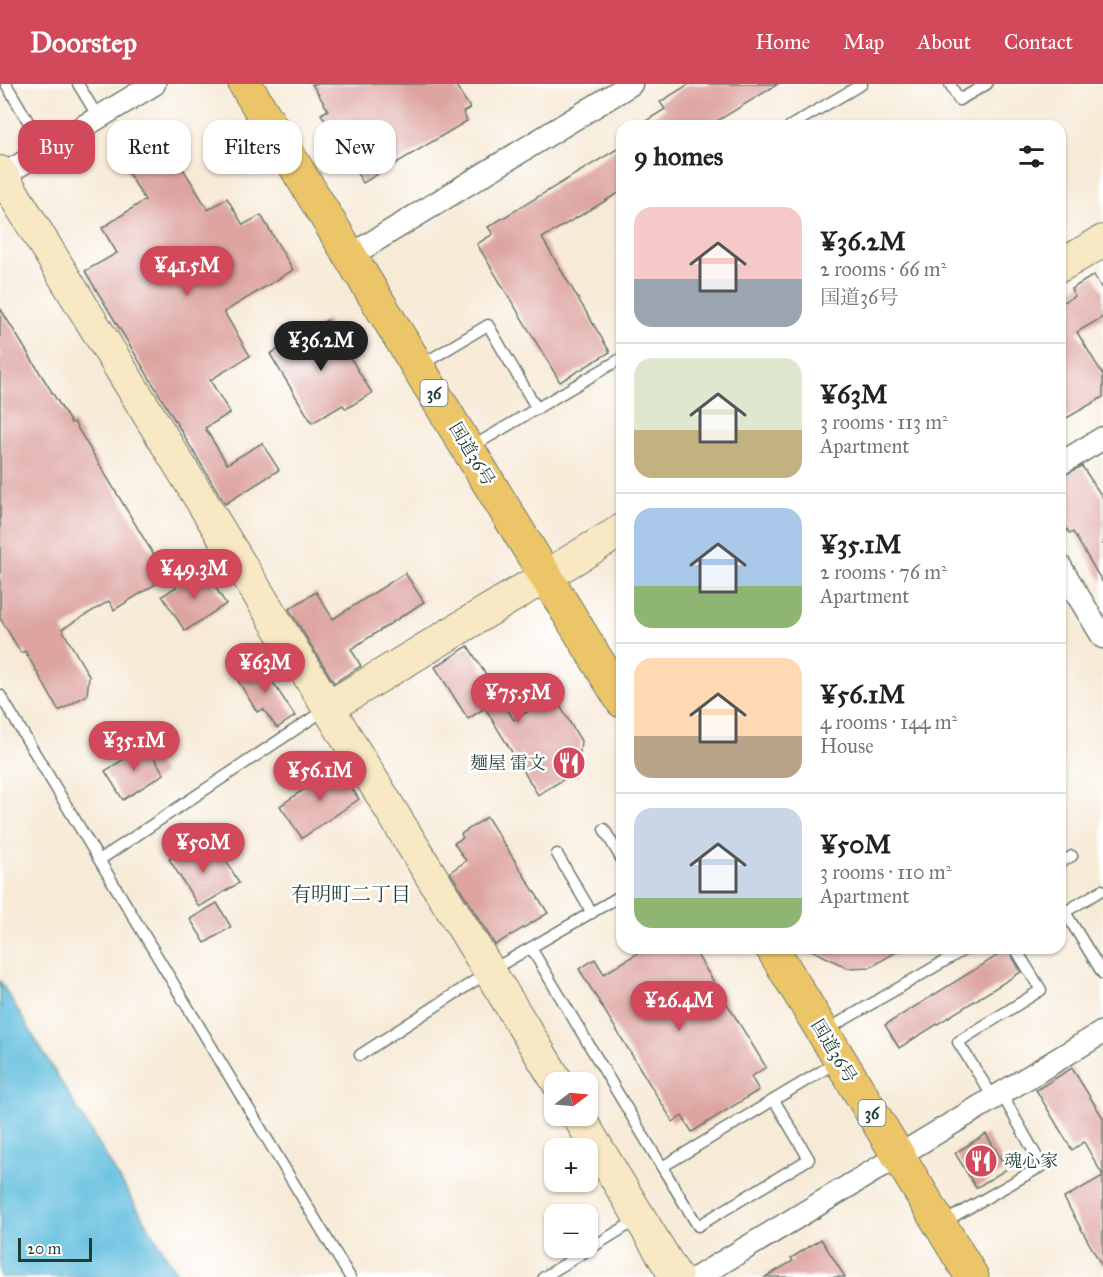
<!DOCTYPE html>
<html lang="en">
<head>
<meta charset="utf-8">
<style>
  :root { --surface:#fff; --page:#f2f2f2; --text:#222; --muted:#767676; --line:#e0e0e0; --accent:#d1495b }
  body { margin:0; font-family:"IM FELL Great Primer","Noto Serif JP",serif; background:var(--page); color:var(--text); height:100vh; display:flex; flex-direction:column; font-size:22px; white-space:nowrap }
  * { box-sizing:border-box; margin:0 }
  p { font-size:20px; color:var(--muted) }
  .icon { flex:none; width:33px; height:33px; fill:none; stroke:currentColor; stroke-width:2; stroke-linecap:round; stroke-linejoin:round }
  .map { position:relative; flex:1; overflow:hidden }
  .side { position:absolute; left:616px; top:36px; width:450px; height:834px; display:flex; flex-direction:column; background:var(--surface); border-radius:18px; box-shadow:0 2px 4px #0004 }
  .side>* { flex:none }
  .banner { position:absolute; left:18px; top:36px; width:508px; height:54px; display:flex; gap:12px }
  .needle { width:39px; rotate:74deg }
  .fabs { position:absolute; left:544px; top:988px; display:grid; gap:12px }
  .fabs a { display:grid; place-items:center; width:54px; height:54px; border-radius:12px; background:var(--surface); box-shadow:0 2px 4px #0004; font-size:30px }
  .scale { position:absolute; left:18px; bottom:15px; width:74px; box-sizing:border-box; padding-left:6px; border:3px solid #1f3d34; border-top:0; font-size:16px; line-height:21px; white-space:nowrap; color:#1f3d34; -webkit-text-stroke:4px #fff; paint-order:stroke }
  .price { position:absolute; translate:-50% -51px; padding:0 14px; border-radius:21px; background:var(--accent); color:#fff; font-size:20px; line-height:39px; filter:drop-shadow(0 2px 3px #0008) }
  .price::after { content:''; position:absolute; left:50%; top:36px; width:18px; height:14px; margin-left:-9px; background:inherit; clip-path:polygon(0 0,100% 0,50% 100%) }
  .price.on { background:#222; color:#fff }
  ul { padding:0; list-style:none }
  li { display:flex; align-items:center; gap:18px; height:150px; padding:0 18px }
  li+li { border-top:2px solid var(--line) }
  li span { display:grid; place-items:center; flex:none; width:168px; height:120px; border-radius:18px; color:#555 }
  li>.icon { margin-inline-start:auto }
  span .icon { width:72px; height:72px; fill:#fffc; stroke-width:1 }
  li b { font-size:26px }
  h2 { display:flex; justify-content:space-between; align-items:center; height:72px; padding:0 18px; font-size:26px }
  .chip { padding:0 21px; border-radius:18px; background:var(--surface); box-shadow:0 2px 4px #0004; font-size:21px; line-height:54px }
  .chip.on { background:var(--accent); color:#fff }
  header { display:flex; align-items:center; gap:36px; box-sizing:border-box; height:84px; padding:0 30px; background:var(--accent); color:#fff }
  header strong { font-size:28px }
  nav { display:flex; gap:33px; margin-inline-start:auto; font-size:21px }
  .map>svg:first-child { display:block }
  .water { fill:#60bdde; stroke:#407d89; stroke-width:1.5 }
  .building { fill:#dda4a0 }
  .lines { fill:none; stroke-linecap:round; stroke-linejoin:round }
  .lane-casing { stroke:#6b7a6d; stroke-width:13 }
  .street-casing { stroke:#6b7a6d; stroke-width:25 }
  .secondary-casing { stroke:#6b7a6d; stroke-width:34 }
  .highway-casing { stroke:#6b7a6d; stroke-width:35 }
  .lane { stroke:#fff; stroke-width:10 }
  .street { stroke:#fff; stroke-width:22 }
  .secondary { stroke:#f8e8c3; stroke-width:32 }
  .highway { stroke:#edc569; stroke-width:33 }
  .labels { text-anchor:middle; stroke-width:5; stroke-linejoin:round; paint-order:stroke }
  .shield { fill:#fff; stroke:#627771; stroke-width:1.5 }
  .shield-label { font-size:16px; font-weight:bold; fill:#1f3d34 }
  .street-label { font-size:18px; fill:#1f3d34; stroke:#fff }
  .poi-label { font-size:18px; fill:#1f3d34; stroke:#fff; text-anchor:end }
  .neighbourhood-label { font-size:20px; fill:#1f3d34; stroke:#fff }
</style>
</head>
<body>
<header>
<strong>Doorstep</strong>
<nav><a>Home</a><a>Map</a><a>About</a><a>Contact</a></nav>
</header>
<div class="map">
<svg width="1103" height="1193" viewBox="0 0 1103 1193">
  <rect width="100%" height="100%" fill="#fff"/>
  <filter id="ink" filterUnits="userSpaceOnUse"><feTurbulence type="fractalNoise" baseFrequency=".0167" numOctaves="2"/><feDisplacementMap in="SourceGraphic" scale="12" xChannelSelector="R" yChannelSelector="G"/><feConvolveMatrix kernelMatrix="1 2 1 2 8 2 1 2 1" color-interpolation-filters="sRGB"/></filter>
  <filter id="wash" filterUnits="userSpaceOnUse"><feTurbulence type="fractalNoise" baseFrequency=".008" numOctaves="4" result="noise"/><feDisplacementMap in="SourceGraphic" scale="24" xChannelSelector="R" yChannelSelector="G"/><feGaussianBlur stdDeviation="1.35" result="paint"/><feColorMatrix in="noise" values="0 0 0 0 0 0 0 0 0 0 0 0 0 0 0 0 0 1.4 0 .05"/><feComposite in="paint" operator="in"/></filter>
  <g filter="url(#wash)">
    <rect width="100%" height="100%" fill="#f7ead7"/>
    <path class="water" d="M0,897L179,1193H0Z"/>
    <g id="blocks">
      <g class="building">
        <path d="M312,0H455L470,24L463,28L467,37L363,99L321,30L328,26Z"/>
        <path d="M689,0H778L709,42H638L665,25L660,18Z"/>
        <path d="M163,41L181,70L176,73L208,126L227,114L243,141L261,131L293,186L224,228L250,272L210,296L230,329L205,344L227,380L262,359L279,386L225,420L85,187L117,169L102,144L145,116L116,69Z"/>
        <path d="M622,62V107L542,154L610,268L560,298L477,160L493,150L488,143Z"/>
        <path d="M1094,191L1103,207V233L1077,248L1103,291V313L1060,338V220L1075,212L1071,205Z"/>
        <path d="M0,224L71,339L74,338L167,493L114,526L109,517L62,545L89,592L87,611L59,627L25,567L21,569L0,534Z"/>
        <path d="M327,236L372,309L346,325L343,321L312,339L270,270Z"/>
        <path d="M1082,382L1103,414V499L1073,448L1070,450L1060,435V393Z"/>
        <path d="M204,485L226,520L185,547L162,512Z"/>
        <path d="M405,489L424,518L351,565L361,582L334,599L289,525L316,508L333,535Z"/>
        <path d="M468,562L514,636L554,612L581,657L577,693L569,692L538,711L485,624L468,635L435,583Z"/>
        <path d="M259,577L295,632L277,644L263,625L257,628L235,592Z"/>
        <path d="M146,661L164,690L123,716L105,687Z"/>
        <path d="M337,682L359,715L302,754L280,722Z"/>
        <path d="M487,733L548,829L495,861L450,788L466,777L454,759L463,754L461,750Z"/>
        <path d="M199,757L212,778L223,771L239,799L199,823L169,775Z"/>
        <path d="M217,819L231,843L205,859L190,835Z"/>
        <path d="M646,864H693L766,983L751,993L759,1006L692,1048L682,1032L673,1038L579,885L595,875L604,890Z"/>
        <path d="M807,864H903L871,883L848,884Z"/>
        <path d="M1008,865L1021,888L899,964L885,941Z"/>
        <path d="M1072,984L1103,1034V1184L1064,1114L1103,1092L1084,1058L1072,1066L1036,1006Z"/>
        <path d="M986,1050L1007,1085L976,1104L955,1069Z"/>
        <path d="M821,1155L845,1193H765L793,1177L791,1174Z"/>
      </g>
    </g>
  </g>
  <g filter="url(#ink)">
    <use href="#blocks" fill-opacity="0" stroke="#6b7a6d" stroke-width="1.5"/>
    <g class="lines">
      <g class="lane-casing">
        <g id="lane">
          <path d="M6,0L45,66"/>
          <path d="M78,0L98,33"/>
          <path d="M950,0L959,16L987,0"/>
          <path d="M790,42L862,0"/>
          <path d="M421,281L488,241L537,325"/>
          <path d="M470,364L622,274"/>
          <path d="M0,611L350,1193"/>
          <path d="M604,745L622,776"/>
          <path d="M557,770L592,829"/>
          <path d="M101,775L326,625"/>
          <path d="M1060,779L1072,772"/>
          <path d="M1102,806L1065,828L1103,890"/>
          <path d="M531,864L662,1083L837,978"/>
          <path d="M825,947L967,864"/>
          <path d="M360,971L490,887L622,811"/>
          <path d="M993,1013L958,958L1041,906L1015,864"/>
          <path d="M662,1083L698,1142L809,1075L774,1016"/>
          <path d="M944,1138L1042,1082L1001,1009"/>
          <path d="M544,1193L638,1135"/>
        </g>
      </g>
      <g class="street-casing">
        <g id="street">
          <path d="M0,93L154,0"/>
          <path d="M350,172L631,0"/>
          <path d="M1060,380L1103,354"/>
          <path d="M1060,482L1103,553"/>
          <path d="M698,1193L1103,948"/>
        </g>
      </g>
      <g class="secondary-casing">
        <g id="secondary">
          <path d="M0,88L558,999"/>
          <path d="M1060,182L1103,157"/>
          <path d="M329,623L622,446"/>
          <path d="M578,1032L676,1193"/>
        </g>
      </g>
      <g class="highway-casing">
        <g id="highway">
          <path d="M245,0L622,617"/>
          <path d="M772,864L972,1193"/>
        </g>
      </g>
      <use href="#lane" class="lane"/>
      <use href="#street" class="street"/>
      <use href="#secondary" class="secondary"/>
      <use href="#highway" class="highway"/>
    </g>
  </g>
  <defs>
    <g id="restaurant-disc" transform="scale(1.725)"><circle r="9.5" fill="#d1495b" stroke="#fff"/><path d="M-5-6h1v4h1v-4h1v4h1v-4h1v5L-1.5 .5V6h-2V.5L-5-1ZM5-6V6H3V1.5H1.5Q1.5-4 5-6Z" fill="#fff"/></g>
  </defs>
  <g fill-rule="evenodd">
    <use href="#restaurant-disc" x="569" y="679"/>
    <use href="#restaurant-disc" x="981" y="1077"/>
  </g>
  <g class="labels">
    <g class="shield">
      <rect x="420.5" y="296" width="27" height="26" rx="4.5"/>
      <rect x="858.5" y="1016" width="27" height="26" rx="4.5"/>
    </g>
    <g class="shield-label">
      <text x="434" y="315">36</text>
      <text x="872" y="1035">36</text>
    </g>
    <g class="street-label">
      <text transform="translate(472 370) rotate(59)" y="6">国道36号</text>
      <text transform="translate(834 967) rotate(59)" y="6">国道36号</text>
    </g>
    <g class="poi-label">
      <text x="546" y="685">麺屋 雷文</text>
      <text x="1004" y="1083" text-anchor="start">魂心家</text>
    </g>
    <g class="neighbourhood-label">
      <text x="351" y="817">有明町二丁目</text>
    </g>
  </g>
</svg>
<div class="fabs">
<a><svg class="needle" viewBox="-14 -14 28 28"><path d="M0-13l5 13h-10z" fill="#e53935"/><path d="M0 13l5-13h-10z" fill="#767676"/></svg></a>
<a>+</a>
<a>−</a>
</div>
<div class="scale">20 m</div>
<b class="price" style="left:187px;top:213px">¥41.5M</b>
<b class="price on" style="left:321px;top:288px">¥36.2M</b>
<b class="price" style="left:194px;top:516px">¥49.3M</b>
<b class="price" style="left:265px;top:610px">¥63M</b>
<b class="price" style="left:518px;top:640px">¥75.5M</b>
<b class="price" style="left:134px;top:688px">¥35.1M</b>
<b class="price" style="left:320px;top:718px">¥56.1M</b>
<b class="price" style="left:203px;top:790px">¥50M</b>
<b class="price" style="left:679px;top:948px">¥26.4M</b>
<div class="banner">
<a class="chip on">Buy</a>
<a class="chip">Rent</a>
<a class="chip">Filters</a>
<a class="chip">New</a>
</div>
<section class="side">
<h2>9 homes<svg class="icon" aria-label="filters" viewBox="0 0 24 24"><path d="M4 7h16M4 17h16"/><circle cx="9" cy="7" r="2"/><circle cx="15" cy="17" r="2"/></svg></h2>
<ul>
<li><span style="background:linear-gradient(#f6c9c9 60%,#9aa5b1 0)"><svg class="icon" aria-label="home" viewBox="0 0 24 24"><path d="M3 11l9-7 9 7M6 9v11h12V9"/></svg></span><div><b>¥36.2M</b><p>2 rooms · 66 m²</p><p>国道36号</p></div></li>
<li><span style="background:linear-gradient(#dfe7d0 60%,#c2b280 0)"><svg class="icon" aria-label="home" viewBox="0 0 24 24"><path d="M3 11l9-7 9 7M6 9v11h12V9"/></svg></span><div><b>¥63M</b><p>3 rooms · 113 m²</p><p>Apartment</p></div></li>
<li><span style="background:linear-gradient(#a9c7e8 65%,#8fb573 0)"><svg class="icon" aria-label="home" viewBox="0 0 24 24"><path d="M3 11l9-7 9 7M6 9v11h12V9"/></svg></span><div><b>¥35.1M</b><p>2 rooms · 76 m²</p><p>Apartment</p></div></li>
<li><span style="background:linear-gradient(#ffd9b3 65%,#b9a48a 0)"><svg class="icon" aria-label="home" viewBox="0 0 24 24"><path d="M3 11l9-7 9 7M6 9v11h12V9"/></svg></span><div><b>¥56.1M</b><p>4 rooms · 144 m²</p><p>House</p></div></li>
<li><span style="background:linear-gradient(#c9d6e8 75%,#8fb573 0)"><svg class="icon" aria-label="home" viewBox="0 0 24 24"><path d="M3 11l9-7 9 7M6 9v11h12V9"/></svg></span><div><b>¥50M</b><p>3 rooms · 110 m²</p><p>Apartment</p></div></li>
</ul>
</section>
</div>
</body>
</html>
